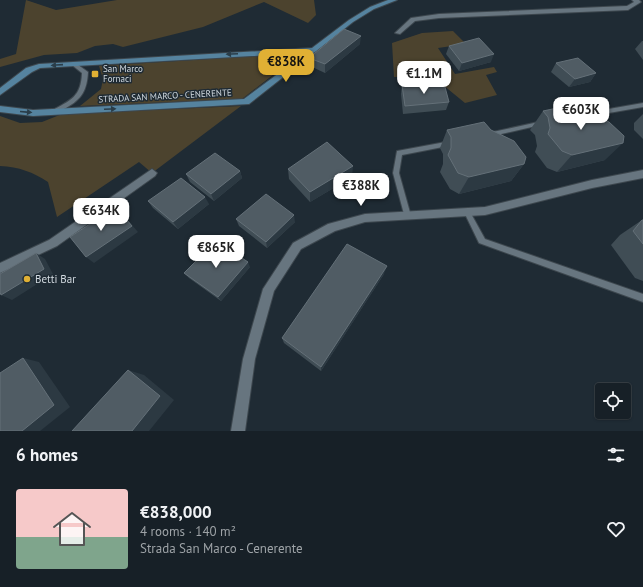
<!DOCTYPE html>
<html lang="en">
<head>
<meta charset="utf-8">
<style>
  :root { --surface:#172027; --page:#20282f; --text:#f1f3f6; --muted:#9ea3a7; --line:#363e44; --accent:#e0b034 }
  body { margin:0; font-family:"PT Sans",sans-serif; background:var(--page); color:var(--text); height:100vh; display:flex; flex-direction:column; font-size:15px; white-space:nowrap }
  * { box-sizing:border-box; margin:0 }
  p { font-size:13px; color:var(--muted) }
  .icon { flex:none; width:22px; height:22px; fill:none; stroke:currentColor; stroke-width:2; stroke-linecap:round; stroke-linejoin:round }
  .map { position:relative; height:431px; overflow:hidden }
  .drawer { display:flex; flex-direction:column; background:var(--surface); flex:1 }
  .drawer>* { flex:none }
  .tools { position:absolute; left:595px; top:383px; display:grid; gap:8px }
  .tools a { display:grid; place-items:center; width:36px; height:36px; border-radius:4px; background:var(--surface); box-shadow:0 1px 3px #0004,0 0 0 1px var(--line); font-size:20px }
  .price { position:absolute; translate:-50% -34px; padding:0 9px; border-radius:8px; background:#fff; color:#222; font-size:13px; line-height:26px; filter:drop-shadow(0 1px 2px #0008) }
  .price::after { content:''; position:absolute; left:50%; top:24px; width:12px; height:9px; margin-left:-6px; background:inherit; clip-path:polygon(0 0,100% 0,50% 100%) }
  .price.selected { background:var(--accent); color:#111 }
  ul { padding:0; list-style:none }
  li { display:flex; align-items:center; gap:12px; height:100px; padding:0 16px }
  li+li { border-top:1px solid var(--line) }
  li span { display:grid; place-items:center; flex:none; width:112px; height:80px; border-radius:4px; color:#555 }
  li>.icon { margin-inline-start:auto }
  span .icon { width:48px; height:48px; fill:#fffc; stroke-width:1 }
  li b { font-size:17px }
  h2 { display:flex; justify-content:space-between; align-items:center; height:48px; padding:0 16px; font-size:17px }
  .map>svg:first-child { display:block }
  .green { fill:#4c432e }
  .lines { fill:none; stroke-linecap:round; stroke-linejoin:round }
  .service-casing { stroke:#3d474e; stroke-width:2 }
  .minor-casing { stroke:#3d474e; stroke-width:2 }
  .secondary-casing { stroke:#3d474e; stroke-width:2 }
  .service { fill:#67757f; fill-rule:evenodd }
  .minor { fill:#67757f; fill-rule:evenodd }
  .secondary { fill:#55839f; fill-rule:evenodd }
  .wall { fill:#404d55 }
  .shaded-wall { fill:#2c3942 }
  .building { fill:#505c64; stroke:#647078 }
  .oneway { fill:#2a3d49 }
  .poi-dot { fill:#e0b034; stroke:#1f2b34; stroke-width:1.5 }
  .labels { text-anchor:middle; stroke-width:3; stroke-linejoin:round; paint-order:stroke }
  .far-poi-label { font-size:9px; fill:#d2dae0; stroke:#1f2b34; text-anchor:start }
  .far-street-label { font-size:9px; fill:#d2dae0; stroke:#1f2b34 }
  .poi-label { font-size:11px; fill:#d2dae0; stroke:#1f2b34; text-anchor:start }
</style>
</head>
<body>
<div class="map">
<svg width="643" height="431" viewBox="0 0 643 431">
  <rect width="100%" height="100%" fill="#1f2b34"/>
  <g class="green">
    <path d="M26,0L56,10L117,0H314L316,15L308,23L264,2L203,27L123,47L113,44L95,46L77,53L44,55L0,67V59L16,54Z"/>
    <path d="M453,31L466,44L438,48L455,74L494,67L497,72L486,75L497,95L465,103L432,76L394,77L392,43L422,33Z"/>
    <path d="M301,53L242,99L80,106L101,89L103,79L99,66Z"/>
    <path d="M241,106L152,173L139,162L57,217L48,182C33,172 19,167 0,166V116L20,123L42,122L62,114Z"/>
  </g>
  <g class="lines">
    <g class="service-casing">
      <g id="service">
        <path d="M74,62L88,72C87,90 82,99 66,108C61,110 56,114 51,113V111C71,100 81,97 82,73L72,65V63Z"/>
        <path d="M643,103V107L580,118L577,116L580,114Z"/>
        <path d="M543,121L546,123L545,124L488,137L485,135L488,133Z"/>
        <path d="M451,141H453L454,143L453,145L402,155L399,173L411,216L409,218H405L393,173L397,151Z"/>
        <path d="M467,209L469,210L485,239L643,294V302L479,243L464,212L465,210Z"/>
      </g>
    </g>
    <g class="minor-casing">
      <g id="minor">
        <path d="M632,0H639L641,2L628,10L439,18L415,21L400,34L395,33L411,18L439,14L627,6L634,2Z"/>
        <path d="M152,169L157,173L155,176L57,246L0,273V263L49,240Z"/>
        <path d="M643,170V178L592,188L485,215L365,222L335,231L301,249L274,291L255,359L245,431H231L243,359L263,289L293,243L328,224L365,214L485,207L592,180Z"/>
      </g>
    </g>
    <g class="secondary-casing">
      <path id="secondary" d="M388,0H397L374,9L353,22L249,104L33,116L0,112V106L33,110L244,99L306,53L40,68L32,72L0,95V88L26,68L39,64L312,48L349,20L370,7Z"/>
    </g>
    <use href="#service" class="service"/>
    <use href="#minor" class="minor"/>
    <use href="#secondary" class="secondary"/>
  </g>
  <g class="wall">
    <path d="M642,41H643V60L635,49Z"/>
    <path d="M360,44L325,73L310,66L309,58Z"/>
    <path d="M449,46L491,62L459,71L446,54Z"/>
    <path d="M556,63L596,73L590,82L569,87L551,72Z"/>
    <path d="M402,85L449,102L446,110L403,114L401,94Z"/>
    <path d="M543,111L605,160L557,172L547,168L535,152L537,146L535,135L530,130Z"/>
    <path d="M643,114V139L634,130V123Z"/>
    <path d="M447,130H491L524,164L511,181L459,194L450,189L440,172L443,164V154L440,148Z"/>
    <path d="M288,169L352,177L310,202L289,179Z"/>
    <path d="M240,171L242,178L214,201L190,182L186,174Z"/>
    <path d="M148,201L209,204L178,229L153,208Z"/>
    <path d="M236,219L295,222L267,248L239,226Z"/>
    <path d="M642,220H643V281L635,278L611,245L620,235Z"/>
    <path d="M250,267L221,301L189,278L184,273Z"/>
    <path d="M384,274L321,371L284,343L282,338Z"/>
  </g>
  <g class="shaded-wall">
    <path d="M361,36L360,44L325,73V64Z"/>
    <path d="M494,54L491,62L459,71L462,63Z"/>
    <path d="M596,73L590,82L569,87L575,79Z"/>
    <path d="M623,143L605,160L557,172L572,155Z"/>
    <path d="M524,164L511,181L459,194L469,177Z"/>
    <path d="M353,166L352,177L310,202V192Z"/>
    <path d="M240,171L242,178L214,201L211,194Z"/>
    <path d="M205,197L209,204L178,229L173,222Z"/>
    <path d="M116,207L138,232L94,263L86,257Z"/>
    <path d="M294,215L295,222L267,248L266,242Z"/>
    <path d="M36,253L45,259L53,274L12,300L1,295Z"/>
    <path d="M248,262L250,267L221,301L218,297Z"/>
    <path d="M387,266L384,274L321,371V367Z"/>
    <path d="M23,358L39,362L70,407L40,431H22Z"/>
    <path d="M128,370L144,375L174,400L149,431H132Z"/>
  </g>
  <g class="building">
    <path d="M344,29L361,36L325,64L309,58Z"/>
    <path d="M479,38L494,54L462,63L449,46Z"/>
    <path d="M578,58L596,73L575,79L556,63Z"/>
    <path d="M402,85L445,87L449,102L405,106Z"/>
    <path d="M576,104L585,112L609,122L624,136L623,143L572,155L562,151L548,134L550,128L548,117L543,111Z"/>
    <path d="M484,122L491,130L514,141L526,157L524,164L469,177L458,173L448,155L451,148V137L447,130Z"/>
    <path d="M327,142L353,166L310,192L288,169Z"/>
    <path d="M215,153L240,171L211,194L186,174Z"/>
    <path d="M181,178L205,197L173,222L148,201Z"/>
    <path d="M266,194L294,215L266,242L236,219Z"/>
    <path d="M116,207L132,226L86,257L70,237Z"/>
    <path d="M642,220H643V244L633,231Z"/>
    <path d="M216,241L248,262L218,297L184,273Z"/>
    <path d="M347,244L387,266L321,367L282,338Z"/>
    <path d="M36,253L44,269L1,295L0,292V274Z"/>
    <path d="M23,358L54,405L22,431H0V373Z"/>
    <path d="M128,370L160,396L132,431H72Z"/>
  </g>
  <defs><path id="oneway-solid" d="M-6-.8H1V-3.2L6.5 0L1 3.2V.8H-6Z"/></defs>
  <g class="oneway">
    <use href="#oneway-solid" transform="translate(232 54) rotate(177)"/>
    <use href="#oneway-solid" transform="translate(57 65) rotate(176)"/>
    <use href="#oneway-solid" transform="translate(110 109) rotate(-3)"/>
    <use href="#oneway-solid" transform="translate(26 112) rotate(5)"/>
  </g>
  <g class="poi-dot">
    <rect x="91" y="70" width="8" height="8" rx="2"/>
    <circle cx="27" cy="279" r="4"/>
  </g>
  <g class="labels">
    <g class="far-poi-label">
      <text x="103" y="72">San Marco<tspan x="103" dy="10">Fornaci</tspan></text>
    </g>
    <g class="far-street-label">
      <text transform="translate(165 96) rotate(-3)" y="3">STRADA SAN MARCO - CENERENTE</text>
    </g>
    <g class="poi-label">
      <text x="35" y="283">Betti Bar</text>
    </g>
  </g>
</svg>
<div class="tools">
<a><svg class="icon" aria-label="locate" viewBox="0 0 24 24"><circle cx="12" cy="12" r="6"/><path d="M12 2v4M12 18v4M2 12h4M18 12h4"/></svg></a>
</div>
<b class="price selected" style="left:286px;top:83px">€838K</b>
<b class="price" style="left:424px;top:95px">€1.1M</b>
<b class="price" style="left:581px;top:131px">€603K</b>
<b class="price" style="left:361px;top:207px">€388K</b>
<b class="price" style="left:101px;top:232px">€634K</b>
<b class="price" style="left:216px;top:269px">€865K</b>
</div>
<section class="drawer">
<h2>6 homes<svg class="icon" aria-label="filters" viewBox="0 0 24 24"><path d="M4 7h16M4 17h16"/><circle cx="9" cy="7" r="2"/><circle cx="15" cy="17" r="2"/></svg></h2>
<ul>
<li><span style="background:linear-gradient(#f6c9c9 60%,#7fa58c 0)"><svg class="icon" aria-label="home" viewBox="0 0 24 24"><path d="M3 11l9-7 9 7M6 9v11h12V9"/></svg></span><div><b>€838,000</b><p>4 rooms · 140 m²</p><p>Strada San Marco - Cenerente</p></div><svg class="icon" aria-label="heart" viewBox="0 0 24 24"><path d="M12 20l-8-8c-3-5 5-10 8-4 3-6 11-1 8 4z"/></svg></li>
</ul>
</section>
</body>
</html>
